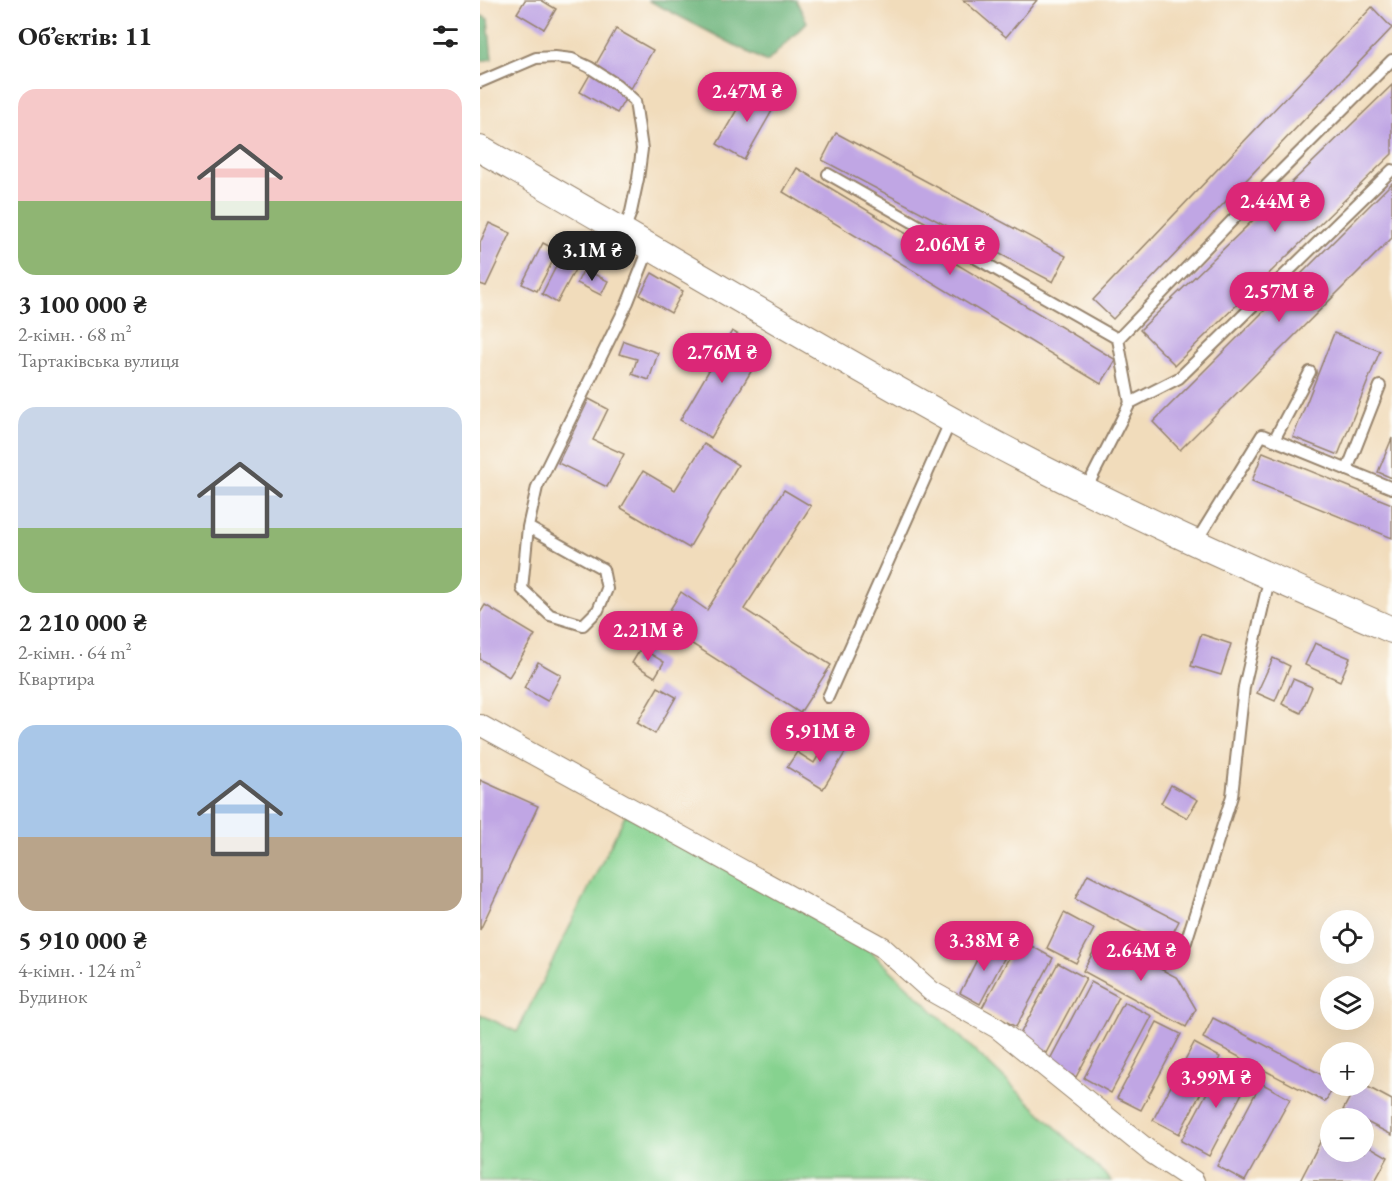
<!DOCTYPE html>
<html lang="uk">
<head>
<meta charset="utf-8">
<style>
  :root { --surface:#fff; --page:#f2f2f2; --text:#222; --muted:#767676; --accent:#db2777 }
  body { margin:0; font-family:"EB Garamond",serif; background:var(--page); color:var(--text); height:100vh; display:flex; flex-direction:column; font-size:22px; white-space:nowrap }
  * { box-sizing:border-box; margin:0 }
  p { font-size:20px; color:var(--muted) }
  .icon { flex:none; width:33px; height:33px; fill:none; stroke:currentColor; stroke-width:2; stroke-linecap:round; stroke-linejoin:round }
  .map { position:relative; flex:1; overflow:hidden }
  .side { display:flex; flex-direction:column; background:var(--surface); width:480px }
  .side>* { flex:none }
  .tools { position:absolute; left:840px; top:910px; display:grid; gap:12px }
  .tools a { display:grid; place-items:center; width:54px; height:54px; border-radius:50%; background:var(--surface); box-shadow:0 6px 24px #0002; font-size:30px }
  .price { position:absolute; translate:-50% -51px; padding:0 14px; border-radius:21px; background:var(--accent); color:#fff; font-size:20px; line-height:39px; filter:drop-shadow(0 2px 3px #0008) }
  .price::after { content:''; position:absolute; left:50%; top:36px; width:18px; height:14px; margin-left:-9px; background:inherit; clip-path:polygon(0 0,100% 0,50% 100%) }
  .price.on { background:#222; color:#fff }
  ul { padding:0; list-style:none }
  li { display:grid; align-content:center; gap:12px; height:318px; padding:0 18px }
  li span { display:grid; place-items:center; height:186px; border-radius:18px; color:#555 }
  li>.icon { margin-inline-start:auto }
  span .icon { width:108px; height:108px; fill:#fffc; stroke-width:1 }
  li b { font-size:26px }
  h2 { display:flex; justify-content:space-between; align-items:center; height:72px; padding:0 18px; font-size:26px }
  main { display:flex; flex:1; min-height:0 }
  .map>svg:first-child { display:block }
  .green { fill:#86d28f; stroke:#607e56; stroke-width:1.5 }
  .forest { fill:#6cb47a; stroke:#546f4c; stroke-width:1.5 }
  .building { fill:#c0a6e4 }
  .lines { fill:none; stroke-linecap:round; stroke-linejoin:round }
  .service-casing { stroke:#96836c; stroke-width:14 }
  .minor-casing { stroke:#96836c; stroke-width:22 }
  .tertiary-casing { stroke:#96836c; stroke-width:28 }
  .service { stroke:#fff; stroke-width:10 }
  .minor { stroke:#fff; stroke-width:20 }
  .tertiary { stroke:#fff; stroke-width:26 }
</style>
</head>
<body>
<main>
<section class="side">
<h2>Об’єктів: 11<svg class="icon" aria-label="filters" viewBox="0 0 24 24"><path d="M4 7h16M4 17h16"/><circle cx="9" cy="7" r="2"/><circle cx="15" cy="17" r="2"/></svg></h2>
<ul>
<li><span style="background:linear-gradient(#f6c9c9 60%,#8fb573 0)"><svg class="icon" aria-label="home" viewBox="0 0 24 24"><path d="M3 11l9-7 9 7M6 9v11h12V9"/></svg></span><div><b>3 100 000 ₴</b><p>2-кімн. · 68 m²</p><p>Тартаківська вулиця</p></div></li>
<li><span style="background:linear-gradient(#c9d6e8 65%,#8fb573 0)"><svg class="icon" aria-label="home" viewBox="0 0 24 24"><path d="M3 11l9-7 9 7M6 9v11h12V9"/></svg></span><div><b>2 210 000 ₴</b><p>2-кімн. · 64 m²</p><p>Квартира</p></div></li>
<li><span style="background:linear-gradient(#a9c7e8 60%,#b9a48a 0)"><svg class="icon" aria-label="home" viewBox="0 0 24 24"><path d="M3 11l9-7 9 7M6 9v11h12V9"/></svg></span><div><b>5 910 000 ₴</b><p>4-кімн. · 124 m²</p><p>Будинок</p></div></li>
</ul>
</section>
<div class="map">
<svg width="912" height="1181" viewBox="0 0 912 1181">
  <rect width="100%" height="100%" fill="#fdfcf7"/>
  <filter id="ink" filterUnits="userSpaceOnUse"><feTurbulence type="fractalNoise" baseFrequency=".0167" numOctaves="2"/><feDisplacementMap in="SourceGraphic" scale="12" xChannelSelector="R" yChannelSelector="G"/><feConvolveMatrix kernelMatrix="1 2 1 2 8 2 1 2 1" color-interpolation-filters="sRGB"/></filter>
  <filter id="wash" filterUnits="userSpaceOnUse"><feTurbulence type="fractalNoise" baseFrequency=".008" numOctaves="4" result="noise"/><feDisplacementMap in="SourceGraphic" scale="24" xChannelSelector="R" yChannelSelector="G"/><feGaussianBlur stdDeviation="1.35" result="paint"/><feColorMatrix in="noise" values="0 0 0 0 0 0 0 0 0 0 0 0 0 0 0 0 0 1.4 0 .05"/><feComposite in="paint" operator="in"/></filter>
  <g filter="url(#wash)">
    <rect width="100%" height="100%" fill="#f1dcbb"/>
    <path class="green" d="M146,814L383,944L632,1181H0V1014L37,1032Z"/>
    <g class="forest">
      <path d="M168,0H241L242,2L251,0H316L327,22L287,62Z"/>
      <path d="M0,15L8,19L12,59L2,61L0,58Z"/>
    </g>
    <g id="blocks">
      <g class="building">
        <path d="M45,0H61L76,9L64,29L37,13Z"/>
        <path d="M483,0H557L526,37Z"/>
        <path d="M892,7L912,28L633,319L613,300Z"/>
        <path d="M136,29L173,50L137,113L100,92Z"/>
        <path d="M912,85V154L695,365L660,330Z"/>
        <path d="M270,87L297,102L264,160L237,144Z"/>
        <path d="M356,133L586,256L573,282L342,160Z"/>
        <path d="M317,168L636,360L621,384L303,192Z"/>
        <path d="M912,183V238L700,450L673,422Z"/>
        <path d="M9,223L31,233L6,286L0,284V243Z"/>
        <path d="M63,243L78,251L57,291L42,284Z"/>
        <path d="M82,255L98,264L77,303L62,294Z"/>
        <path d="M104,269L128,281L121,295L97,283Z"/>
        <path d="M172,273L203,291L191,313L160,295Z"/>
        <path d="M252,331L284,350L231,438L200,420Z"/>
        <path d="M854,333L900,351L858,455L813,437Z"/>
        <path d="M144,341L178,353L169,380L152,374L157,359L139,354Z"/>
        <path d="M109,399L128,409L113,440L144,454L127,487L78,463Z"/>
        <path d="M912,438V478L898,472Z"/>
        <path d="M224,444L258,465L209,548L141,508L163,471L195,490Z"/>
        <path d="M783,452L912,504V538L772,481Z"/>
        <path d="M304,490L331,506L264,609L351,665L320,713L181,624L201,592L227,610Z"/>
        <path d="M5,605L55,635L29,677L0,659V613Z"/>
        <path d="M721,634L751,644L741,675L711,666Z"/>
        <path d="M835,643L870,658L860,681L825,665Z"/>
        <path d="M161,648L184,662L175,677L152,663Z"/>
        <path d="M793,658L810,666L795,701L777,693Z"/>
        <path d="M58,662L81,675L67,701L44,688Z"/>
        <path d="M813,679L832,687L821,713L802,704Z"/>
        <path d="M178,687L196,697L175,734L157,723Z"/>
        <path d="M350,736L368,748L343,789L307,767L317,752L334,763Z"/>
        <path d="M0,780L58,806L0,930Z"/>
        <path d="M691,785L718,800L707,818L681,803Z"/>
        <path d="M608,874L699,921L686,946L595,899Z"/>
        <path d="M584,913L614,929L596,963L567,948Z"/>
        <path d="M621,938L698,978L716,1009L706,1027L603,971Z"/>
        <path d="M539,939L573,958L536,1027L502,1008Z"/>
        <path d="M507,940L528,951L500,1004L480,993Z"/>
        <path d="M578,963L606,978L566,1053L538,1038Z"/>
        <path d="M611,982L639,997L596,1077L568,1063Z"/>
        <path d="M644,1002L672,1016L631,1093L604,1078Z"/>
        <path d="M733,1018L850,1079V1086H854L845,1102L723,1038Z"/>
        <path d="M677,1022L701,1034L661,1110L637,1098Z"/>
        <path d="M714,1043L740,1057L699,1134L673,1120Z"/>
        <path d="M744,1061L771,1076L729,1156L701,1141Z"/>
        <path d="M781,1083L810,1099L765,1181L737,1166Z"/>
        <path d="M884,1085L912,1100V1135L863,1110L876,1086Z"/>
        <path d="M850,1123V1152H884V1143L908,1157L895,1181H820Z"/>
      </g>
    </g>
  </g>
  <g filter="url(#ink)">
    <use href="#blocks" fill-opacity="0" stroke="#96836c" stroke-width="1.5"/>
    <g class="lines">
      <g class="service-casing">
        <g id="service">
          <path d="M0,82L56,58L75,57L92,59L109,67L137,85L155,101L162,149L158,179L151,212L144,231"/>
          <path d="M348,174L638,339L767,205L912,60"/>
          <path d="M638,339L650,403"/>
          <path d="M794,440L830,372"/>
          <path d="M867,470L900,386"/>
          <path d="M606,489L650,403L699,378L912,170"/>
          <path d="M48,527L123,569L127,589L118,610L103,625L70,615L42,589L48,527L57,487L148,302L170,246"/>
          <path d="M716,542L782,435L912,488"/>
          <path d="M348,697L471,420"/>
          <path d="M706,942L752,796L764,687L790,576"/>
        </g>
      </g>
      <g class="minor-casing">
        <path id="minor" d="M0,725L402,947L451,991L517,1028L673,1154L714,1181"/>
      </g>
      <g class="tertiary-casing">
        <path id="tertiary" d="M0,149C166,243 328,342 495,433C630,506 771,569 912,630"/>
      </g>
      <use href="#service" class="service"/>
      <use href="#minor" class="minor"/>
      <use href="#tertiary" class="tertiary"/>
    </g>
  </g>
</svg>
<div class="tools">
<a><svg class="icon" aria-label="locate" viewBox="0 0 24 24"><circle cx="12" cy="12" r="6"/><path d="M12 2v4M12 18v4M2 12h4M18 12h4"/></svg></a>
<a><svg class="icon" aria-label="layers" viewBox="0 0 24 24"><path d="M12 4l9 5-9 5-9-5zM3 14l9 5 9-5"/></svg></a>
<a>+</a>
<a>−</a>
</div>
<b class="price" style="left:267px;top:123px">2.47M ₴</b>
<b class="price" style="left:795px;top:233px">2.44M ₴</b>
<b class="price" style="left:470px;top:276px">2.06M ₴</b>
<b class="price on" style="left:112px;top:282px">3.1M ₴</b>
<b class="price" style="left:799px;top:323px">2.57M ₴</b>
<b class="price" style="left:242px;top:384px">2.76M ₴</b>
<b class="price" style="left:168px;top:662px">2.21M ₴</b>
<b class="price" style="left:340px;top:763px">5.91M ₴</b>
<b class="price" style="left:504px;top:972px">3.38M ₴</b>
<b class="price" style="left:661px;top:982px">2.64M ₴</b>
<b class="price" style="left:736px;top:1109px">3.99M ₴</b>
</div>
</main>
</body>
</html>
